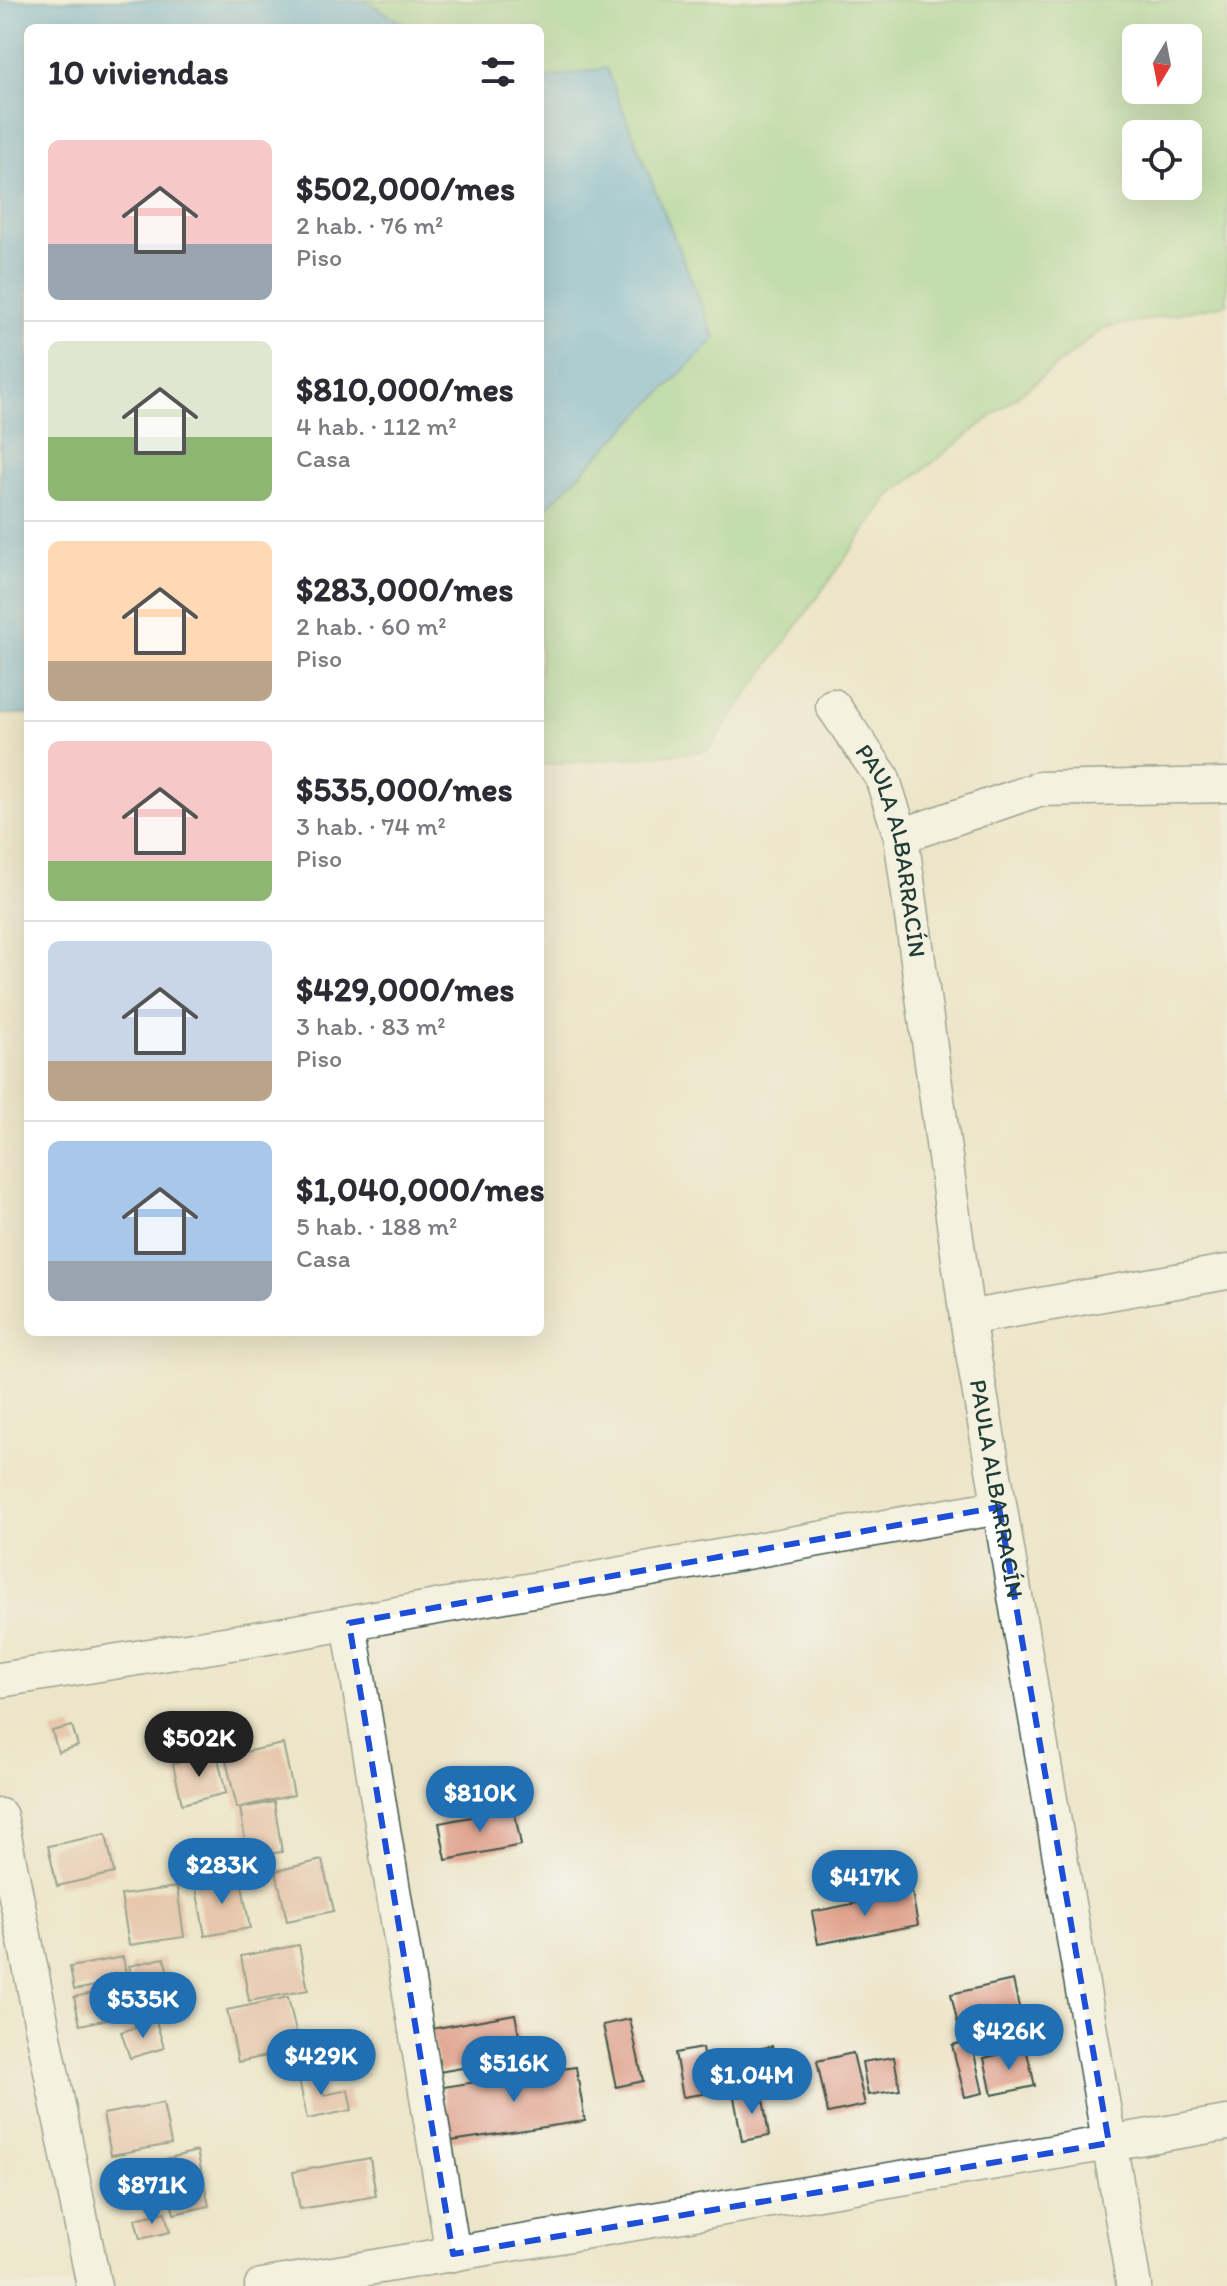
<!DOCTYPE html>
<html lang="es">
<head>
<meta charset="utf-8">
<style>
  :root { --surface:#fff; --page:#f2f2f3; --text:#2b2b33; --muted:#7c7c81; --line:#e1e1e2; --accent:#1f6fb2 }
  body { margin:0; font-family:Itim,sans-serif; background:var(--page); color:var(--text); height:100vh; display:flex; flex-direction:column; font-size:30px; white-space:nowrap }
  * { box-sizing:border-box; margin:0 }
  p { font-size:26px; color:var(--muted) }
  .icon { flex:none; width:44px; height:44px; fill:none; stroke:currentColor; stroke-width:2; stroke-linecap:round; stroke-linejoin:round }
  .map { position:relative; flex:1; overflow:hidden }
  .side { position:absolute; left:24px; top:24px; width:520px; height:1312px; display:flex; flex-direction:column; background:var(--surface); border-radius:12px; box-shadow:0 8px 32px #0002 }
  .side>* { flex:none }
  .needle { width:52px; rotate:190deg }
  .controls { position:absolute; left:1122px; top:24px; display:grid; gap:16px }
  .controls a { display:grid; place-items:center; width:80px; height:80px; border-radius:12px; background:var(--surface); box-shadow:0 8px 32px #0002; font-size:40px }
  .price { position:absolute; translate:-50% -68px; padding:0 18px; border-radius:28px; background:var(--accent); color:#fff; font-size:26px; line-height:52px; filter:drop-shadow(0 2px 4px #0008) }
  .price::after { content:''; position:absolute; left:50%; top:48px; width:24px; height:18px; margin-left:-12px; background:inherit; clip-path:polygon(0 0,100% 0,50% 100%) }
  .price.on { background:#222; color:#fff }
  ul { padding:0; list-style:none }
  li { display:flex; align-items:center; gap:24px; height:200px; padding:0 24px }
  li+li { border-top:2px solid var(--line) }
  li span { display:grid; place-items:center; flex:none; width:224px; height:160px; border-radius:12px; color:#555 }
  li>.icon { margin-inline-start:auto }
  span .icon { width:96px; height:96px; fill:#fffc; stroke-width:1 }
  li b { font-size:34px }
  h2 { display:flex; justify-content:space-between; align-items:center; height:96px; padding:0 24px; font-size:34px }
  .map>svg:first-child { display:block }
  .green { fill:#90d188; stroke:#58875e; stroke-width:2; fill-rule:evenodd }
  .water { fill:#61afdb; stroke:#407688; stroke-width:2 }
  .building { fill:#e0a28c }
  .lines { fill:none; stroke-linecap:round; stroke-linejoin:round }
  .minor-casing { stroke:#3e564a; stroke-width:37 }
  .minor { stroke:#fff; stroke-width:34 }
  .marked { fill:none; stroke:#1d4ed8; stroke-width:6; stroke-dasharray:16 10; stroke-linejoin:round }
  .labels { text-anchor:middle; stroke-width:6; stroke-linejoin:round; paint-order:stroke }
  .street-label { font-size:24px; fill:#1f3d34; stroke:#f6f6f2 }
</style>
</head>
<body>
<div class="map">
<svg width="1227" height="2286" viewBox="0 0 1227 2286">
  <rect width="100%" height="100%" fill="#f6f6f2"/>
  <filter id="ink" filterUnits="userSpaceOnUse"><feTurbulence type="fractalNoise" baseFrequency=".0125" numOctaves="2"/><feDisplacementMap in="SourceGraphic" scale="16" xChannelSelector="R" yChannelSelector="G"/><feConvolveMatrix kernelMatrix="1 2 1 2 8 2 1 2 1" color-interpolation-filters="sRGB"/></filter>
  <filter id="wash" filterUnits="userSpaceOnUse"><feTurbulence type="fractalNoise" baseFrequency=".006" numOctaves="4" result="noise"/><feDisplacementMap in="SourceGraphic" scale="32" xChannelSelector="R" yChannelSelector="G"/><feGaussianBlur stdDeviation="1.8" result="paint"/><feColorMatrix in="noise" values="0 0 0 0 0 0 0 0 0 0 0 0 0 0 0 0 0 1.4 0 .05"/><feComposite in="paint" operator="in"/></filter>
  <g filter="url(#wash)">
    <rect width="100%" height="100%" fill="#ede5c9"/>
    <path class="green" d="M364,0H1227V304L1104,328L890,496L707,751L540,765V514L715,338L606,68L540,79V28H411ZM1136,38H1188V90H1136ZM1136,134H1188V186H1136Z"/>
    <g class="water">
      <path d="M0,0H364L411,28H28V714H0Z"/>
      <path d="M606,68L715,339L540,514V79Z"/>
    </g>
    <g id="blocks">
      <g class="building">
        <path d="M72,1726L78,1746L58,1752L52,1731Z"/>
        <path d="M283,1744L294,1795L237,1808L225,1756Z"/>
        <path d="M217,1754L226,1793L182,1804L173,1764Z"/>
        <path d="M274,1802L282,1852L248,1857L240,1808Z"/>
        <path d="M514,1809L521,1845L446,1860L439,1823Z"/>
        <path d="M106,1834L114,1873L57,1886L48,1846Z"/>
        <path d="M322,1860L334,1911L287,1921L276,1871Z"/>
        <path d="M240,1875L250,1928L205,1936L195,1883Z"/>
        <path d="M177,1887L184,1937L129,1945L121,1895Z"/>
        <path d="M912,1892L918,1925L818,1944L812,1912Z"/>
        <path d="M299,1945L308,1990L249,2001L241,1956Z"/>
        <path d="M123,1957L127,1980L74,1990L70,1967Z"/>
        <path d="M164,1958L177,2006L141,2015L129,1966Z"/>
        <path d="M1013,1980L1020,2011L958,2025L951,1994Z"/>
        <path d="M112,1989L117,2017L80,2025L74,1997Z"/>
        <path d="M288,1997L300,2049L238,2062L227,2010Z"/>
        <path d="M515,2014L523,2057L439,2072L431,2029Z"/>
        <path d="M630,2019L643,2081L616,2087L603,2025Z"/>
        <path d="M156,2021L164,2048L130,2058L121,2032Z"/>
        <path d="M971,2040L983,2093L965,2097L952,2045Z"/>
        <path d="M772,2046L783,2091L764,2096L753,2050Z"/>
        <path d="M702,2048L709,2093L683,2097L675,2053Z"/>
        <path d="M1026,2048L1035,2086L992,2095L984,2058Z"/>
        <path d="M853,2053L865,2105L828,2113L817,2061Z"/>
        <path d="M894,2057L900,2090L868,2095L862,2062Z"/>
        <path d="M576,2067L585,2121L451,2141L443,2087Z"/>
        <path d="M319,2070L324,2095L348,2090L352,2110L307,2119L298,2074Z"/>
        <path d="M762,2092L769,2136L742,2141L734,2097Z"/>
        <path d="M163,2103L171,2144L111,2155L103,2114Z"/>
        <path d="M197,2151L209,2206L174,2214L161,2160Z"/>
        <path d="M370,2158L376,2196L300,2209L293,2172Z"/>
        <path d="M165,2212L170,2232L140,2239L135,2219Z"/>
      </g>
    </g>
  </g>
  <g filter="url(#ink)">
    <use href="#blocks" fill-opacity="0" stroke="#3e564a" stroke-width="2"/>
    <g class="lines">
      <g class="minor-casing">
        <g id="minor">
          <path id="s1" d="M833,706L882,777L901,836L967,1318L1134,2286"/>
          <path d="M901,836L1039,789L1227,785"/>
          <path d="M967,1318L1227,1272"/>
          <path d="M349,1623L453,2254"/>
          <path d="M0,1680L268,1637L999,1507"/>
          <path d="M0,1816L94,2286"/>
          <path d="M262,2286L1227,2123"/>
        </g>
      </g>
      <use href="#minor" class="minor"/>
    </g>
  </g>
  <path d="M0 0H1227V2286H0ZM999,1507L1109,2143L453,2254L349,1623Z" fill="#ede5c9" fill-opacity=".55" fill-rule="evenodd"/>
  <path class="marked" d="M999,1507L1109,2143L453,2254L349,1623Z"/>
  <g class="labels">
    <g class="street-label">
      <text dy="8" stroke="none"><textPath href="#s1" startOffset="160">PAULA ALBARRACÍN</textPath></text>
      <text dy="8" stroke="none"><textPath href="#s1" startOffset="808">PAULA ALBARRACÍN</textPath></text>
    </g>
  </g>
</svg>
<div class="controls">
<a><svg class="needle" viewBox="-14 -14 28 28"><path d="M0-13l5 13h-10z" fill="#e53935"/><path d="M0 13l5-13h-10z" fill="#7c7c81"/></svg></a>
<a><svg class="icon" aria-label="locate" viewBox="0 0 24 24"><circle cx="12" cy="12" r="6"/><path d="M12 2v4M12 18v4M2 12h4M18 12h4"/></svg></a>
</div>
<b class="price on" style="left:199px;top:1779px">$502K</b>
<b class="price" style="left:480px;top:1834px">$810K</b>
<b class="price" style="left:222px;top:1906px">$283K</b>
<b class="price" style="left:865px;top:1918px">$417K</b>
<b class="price" style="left:143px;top:2040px">$535K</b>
<b class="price" style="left:1009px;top:2072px">$426K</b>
<b class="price" style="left:321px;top:2097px">$429K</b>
<b class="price" style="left:514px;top:2104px">$516K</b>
<b class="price" style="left:752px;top:2116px">$1.04M</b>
<b class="price" style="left:152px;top:2226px">$871K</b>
<section class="side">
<h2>10 viviendas<svg class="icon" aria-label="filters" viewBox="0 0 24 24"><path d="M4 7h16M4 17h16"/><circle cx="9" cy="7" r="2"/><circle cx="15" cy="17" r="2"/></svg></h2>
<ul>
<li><span style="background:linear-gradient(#f6c9c9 65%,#9aa5b1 0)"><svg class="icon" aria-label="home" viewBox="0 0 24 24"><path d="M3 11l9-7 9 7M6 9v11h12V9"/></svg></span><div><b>$502,000/mes</b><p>2 hab. · 76 m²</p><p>Piso</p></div></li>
<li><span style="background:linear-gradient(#dfe7d0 60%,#8fb573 0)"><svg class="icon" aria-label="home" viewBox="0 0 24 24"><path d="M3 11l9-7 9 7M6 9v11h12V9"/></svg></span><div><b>$810,000/mes</b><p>4 hab. · 112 m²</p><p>Casa</p></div></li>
<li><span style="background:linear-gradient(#ffd9b3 75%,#b9a48a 0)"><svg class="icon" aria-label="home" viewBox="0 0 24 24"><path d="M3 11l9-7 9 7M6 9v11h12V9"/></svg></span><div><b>$283,000/mes</b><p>2 hab. · 60 m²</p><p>Piso</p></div></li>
<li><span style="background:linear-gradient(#f6c9c9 75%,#8fb573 0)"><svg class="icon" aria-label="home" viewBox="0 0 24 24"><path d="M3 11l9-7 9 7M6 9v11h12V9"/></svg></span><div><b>$535,000/mes</b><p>3 hab. · 74 m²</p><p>Piso</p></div></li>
<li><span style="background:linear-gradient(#c9d6e8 75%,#b9a48a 0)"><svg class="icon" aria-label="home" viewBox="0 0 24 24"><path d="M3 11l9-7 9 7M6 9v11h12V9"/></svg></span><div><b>$429,000/mes</b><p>3 hab. · 83 m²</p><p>Piso</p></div></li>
<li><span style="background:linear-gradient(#a9c7e8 75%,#9aa5b1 0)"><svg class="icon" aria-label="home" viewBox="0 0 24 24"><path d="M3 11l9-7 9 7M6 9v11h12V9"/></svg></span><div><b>$1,040,000/mes</b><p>5 hab. · 188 m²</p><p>Casa</p></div></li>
</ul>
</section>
</div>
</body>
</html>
